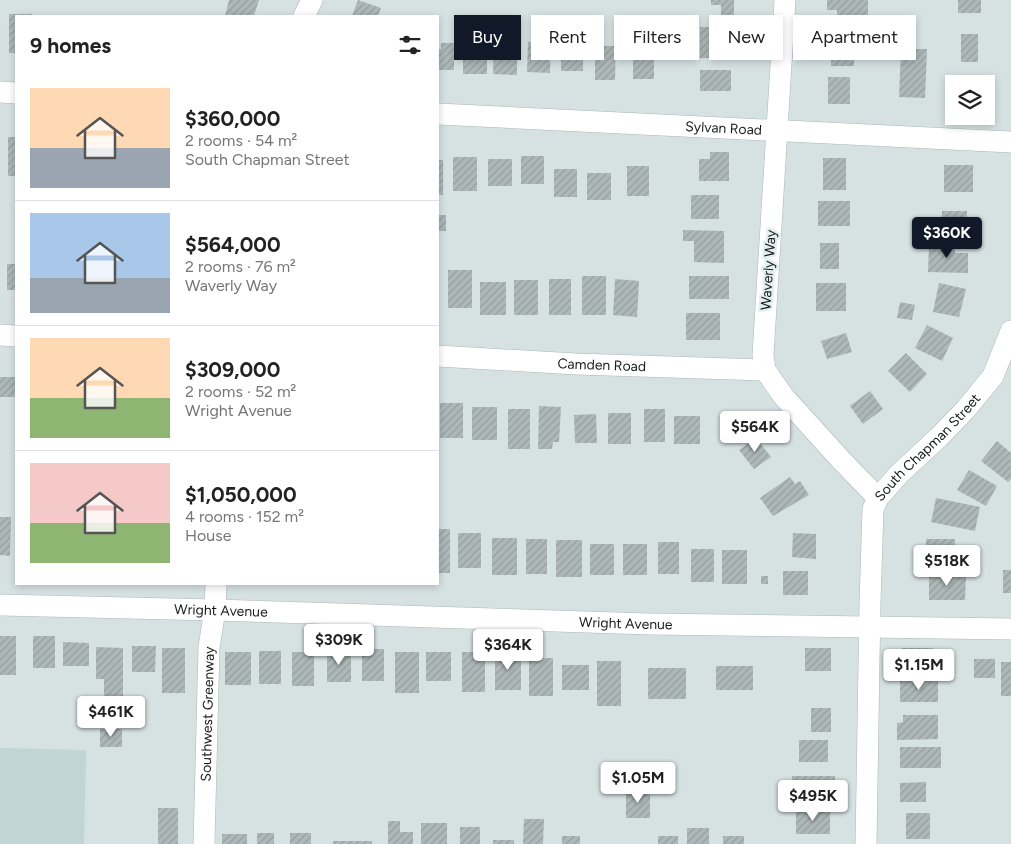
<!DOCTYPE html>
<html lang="en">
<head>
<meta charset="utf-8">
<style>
  :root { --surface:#fff; --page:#f6f6f6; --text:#222; --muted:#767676; --line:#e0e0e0; --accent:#111827 }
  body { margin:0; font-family:Figtree,sans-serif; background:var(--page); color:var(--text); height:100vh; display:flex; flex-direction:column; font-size:19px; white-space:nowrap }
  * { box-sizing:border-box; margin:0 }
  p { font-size:16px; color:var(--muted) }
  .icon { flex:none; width:28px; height:28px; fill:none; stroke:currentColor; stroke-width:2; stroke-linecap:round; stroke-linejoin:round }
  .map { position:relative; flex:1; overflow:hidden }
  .side { position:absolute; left:15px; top:15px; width:424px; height:570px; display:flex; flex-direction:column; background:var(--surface); border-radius:0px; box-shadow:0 2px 8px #0003 }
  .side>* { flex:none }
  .guide { position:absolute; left:454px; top:15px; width:475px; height:45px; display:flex; gap:10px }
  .tools { position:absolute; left:945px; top:75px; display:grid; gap:10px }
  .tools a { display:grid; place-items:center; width:50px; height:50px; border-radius:0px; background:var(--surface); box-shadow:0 2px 8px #0003; font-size:25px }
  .price { position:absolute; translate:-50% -42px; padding:0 11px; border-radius:5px; background:#fff; color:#222; font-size:16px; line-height:32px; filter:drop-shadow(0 1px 2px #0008) }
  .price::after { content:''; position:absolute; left:50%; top:30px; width:15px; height:11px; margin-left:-8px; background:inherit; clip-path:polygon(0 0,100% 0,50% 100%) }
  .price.current { background:var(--accent); color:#fff }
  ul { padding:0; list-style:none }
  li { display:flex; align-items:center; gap:15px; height:125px; padding:0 15px }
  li+li { border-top:1px solid var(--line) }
  li span { display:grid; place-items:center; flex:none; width:140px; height:100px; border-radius:0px; color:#555 }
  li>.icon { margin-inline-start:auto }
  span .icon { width:60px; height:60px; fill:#fffc; stroke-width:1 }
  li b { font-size:21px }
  h2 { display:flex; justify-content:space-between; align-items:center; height:60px; padding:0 15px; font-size:21px }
  .chip { padding:0 18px; border-radius:0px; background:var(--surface); box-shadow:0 2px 8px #0003; font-size:18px; line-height:45px }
  .chip.current { background:var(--accent); color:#fff }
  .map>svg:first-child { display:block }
  .built { fill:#c2d5d5 }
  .building { fill:url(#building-hatch) }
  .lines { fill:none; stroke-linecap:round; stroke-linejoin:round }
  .minor-casing { stroke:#adb7b7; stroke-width:22 }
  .minor { stroke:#fff; stroke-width:21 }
  .labels { text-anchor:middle; stroke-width:5; stroke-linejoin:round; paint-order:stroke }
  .street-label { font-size:14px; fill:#171b1a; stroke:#e3eeee }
</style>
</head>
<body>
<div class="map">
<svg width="1011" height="844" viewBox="0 0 1011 844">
  <defs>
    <pattern id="building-hatch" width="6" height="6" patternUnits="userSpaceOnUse" patternTransform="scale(1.25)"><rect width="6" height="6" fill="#aeb8b8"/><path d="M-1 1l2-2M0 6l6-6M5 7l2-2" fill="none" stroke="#959e9e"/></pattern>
  </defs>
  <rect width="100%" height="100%" fill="#d6e1e1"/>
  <path class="built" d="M0,748L86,750L84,844H0Z"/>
  <g class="building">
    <path d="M229,0H259L254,16H225Z"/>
    <path d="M358,0L381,8L378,16H352Z"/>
    <path d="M711,0H734V15H721V5H711Z"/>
    <path d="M827,0H868V22H837V10H827Z"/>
    <rect x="958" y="0" width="23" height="13"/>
    <path d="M9,14H32V16H16V53H9Z"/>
    <rect x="700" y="27" width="30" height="31"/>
    <rect x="831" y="33" width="23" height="33"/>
    <rect x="961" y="34" width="17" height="28"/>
    <rect x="463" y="39" width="24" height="35"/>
    <rect x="633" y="39" width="21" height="40"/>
    <path d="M494,40L517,41V75L493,74Z"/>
    <path d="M528,42H551L550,73L527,72Z"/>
    <path d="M441,43H454V70H438V49H441Z"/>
    <path d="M595,46H616L615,80H595Z"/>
    <rect x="561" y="48" width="22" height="23"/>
    <path d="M901,49H927L925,98L899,97Z"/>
    <rect x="700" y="70" width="31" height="21"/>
    <rect x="828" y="77" width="22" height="27"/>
    <path d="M946,78H976V84H954V105H946Z"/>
    <rect x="8" y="137" width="8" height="39"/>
    <path d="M710,152H729V181H699V159H710Z"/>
    <rect x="521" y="156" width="23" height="28"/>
    <rect x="453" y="157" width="24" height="34"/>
    <rect x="823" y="158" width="23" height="32"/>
    <rect x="488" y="159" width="24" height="27"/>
    <rect x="438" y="160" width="5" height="35"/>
    <rect x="944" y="165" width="29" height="27"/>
    <rect x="627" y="166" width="22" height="30"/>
    <rect x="554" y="169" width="23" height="28"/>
    <rect x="587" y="173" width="24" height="27"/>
    <rect x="691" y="195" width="28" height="24"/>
    <rect x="818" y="201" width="32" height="25"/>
    <rect x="942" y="211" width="25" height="24"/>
    <rect x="438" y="215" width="8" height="16"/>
    <path d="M683,230L724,231V263L694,262V241H683Z"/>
    <rect x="820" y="243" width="19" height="26"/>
    <path d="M929,244H955V253H968V273L928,272Z"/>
    <rect x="7" y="264" width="9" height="26"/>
    <rect x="448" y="270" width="24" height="38"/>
    <rect x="582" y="276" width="24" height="39"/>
    <rect x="689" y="276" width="40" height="23"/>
    <rect x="549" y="279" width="22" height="36"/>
    <path d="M615,279L639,281L637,317L613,315Z"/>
    <rect x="514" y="280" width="24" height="35"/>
    <rect x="480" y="282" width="26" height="33"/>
    <rect x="816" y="283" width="30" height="28"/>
    <path d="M939,283L966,289L959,317L933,312Z"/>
    <path d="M900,302L915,305L912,320L897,318Z"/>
    <rect x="686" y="313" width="34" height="27"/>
    <path d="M927,325L953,338L942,361L915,348Z"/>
    <path d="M846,333L852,352L827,359L821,341Z"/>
    <path d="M906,353L927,374L910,392L888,371Z"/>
    <rect x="0" y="377" width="16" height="20"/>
    <path d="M870,391L883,409L863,424L850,406Z"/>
    <rect x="440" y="403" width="23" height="35"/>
    <path d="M539,406L561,407L559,442H553L552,449H538Z"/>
    <rect x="472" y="407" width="25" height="33"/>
    <rect x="508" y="409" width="22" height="40"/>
    <rect x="644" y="409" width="21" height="33"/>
    <rect x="608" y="413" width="23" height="31"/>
    <path d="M596,414L597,443H575L574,415Z"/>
    <rect x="674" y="416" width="26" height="28"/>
    <path d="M756,438L771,457L754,469L739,450Z"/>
    <path d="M997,441L1011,453V479L1008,482L981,461Z"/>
    <path d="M969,470L997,486L986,506L957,490Z"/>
    <path d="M790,477L795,484L800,481L809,495L773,516L760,498Z"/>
    <path d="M936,498L980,507L975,531L931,522Z"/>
    <path d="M0,517H11L10,556L0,555Z"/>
    <rect x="438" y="529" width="12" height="44"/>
    <rect x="458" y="533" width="23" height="35"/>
    <path d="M793,533L816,534V559L792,557Z"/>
    <rect x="492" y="538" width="25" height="37"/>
    <rect x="526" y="539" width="21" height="35"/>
    <rect x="926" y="539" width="29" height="26"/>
    <rect x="556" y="540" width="26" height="37"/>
    <rect x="658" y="542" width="21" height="32"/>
    <rect x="590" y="544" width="24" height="31"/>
    <rect x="623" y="544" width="24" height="31"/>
    <rect x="691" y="549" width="23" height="33"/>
    <rect x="722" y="550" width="25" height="34"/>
    <rect x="1003" y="570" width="8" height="23"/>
    <rect x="783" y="571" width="25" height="24"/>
    <path d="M929,574H966L965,600H929Z"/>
    <rect x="761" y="576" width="7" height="8"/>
    <rect x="0" y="636" width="16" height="39"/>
    <rect x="33" y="636" width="22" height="32"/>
    <path d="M63,642L89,643V666H63Z"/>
    <path d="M132,646H156L155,672H132Z"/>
    <path d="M96,647L123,648V701H104V679H96Z"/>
    <rect x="162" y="648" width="23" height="45"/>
    <rect x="805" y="648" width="26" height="23"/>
    <path d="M902,648H933V658H943V672H902Z"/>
    <rect x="362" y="649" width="22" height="32"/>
    <rect x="327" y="650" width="24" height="32"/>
    <rect x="259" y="651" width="22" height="33"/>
    <rect x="225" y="652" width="26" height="33"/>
    <rect x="292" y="652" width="22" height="34"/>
    <rect x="395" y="652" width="24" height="41"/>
    <rect x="426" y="652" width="25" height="29"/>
    <rect x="462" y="652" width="23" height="40"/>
    <rect x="495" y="652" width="26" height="38"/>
    <rect x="529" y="658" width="24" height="38"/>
    <rect x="974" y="659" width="21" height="19"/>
    <rect x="597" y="661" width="24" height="45"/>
    <rect x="1001" y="662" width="10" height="34"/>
    <rect x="562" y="665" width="27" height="25"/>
    <rect x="716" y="666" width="37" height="24"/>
    <rect x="648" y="668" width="38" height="31"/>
    <rect x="900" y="681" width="38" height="21"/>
    <rect x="811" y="708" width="20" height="24"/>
    <path d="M903,715H938V739L897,740V723L903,722Z"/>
    <rect x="100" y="729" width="22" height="18"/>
    <rect x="799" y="740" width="29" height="22"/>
    <rect x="900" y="747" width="41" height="21"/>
    <rect x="792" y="776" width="43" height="23"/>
    <path d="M926,782V802H900V783Z"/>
    <rect x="626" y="791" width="24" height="27"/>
    <rect x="158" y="808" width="20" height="36"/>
    <rect x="796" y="811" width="34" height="23"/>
    <rect x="906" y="813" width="24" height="26"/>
    <path d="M524,819H544L543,844H523Z"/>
    <path d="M388,821H400V832H413V844H388Z"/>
    <rect x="421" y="823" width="26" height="21"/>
    <rect x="460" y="827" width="20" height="17"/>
    <rect x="687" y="828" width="22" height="16"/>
    <rect x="257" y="833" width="17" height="11"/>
    <rect x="290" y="833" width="21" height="11"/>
    <rect x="222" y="834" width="25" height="10"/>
    <rect x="562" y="836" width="18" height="8"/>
    <rect x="658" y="836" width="20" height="8"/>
    <rect x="723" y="836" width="21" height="8"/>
    <rect x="493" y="840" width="21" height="4"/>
    <rect x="333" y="841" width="39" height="3"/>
  </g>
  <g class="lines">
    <g class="minor-casing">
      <g id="minor">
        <path d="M785,0L763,355L765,370L784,397L842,461L878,498"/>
        <path d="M304,16L312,0"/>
        <path d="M0,92L16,93"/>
        <path id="s1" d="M438,114L1011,142"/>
        <path d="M0,335L16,336"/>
        <path id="s2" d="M438,356L576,364L765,370"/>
        <path id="s3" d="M0,605L215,610L649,624L1011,629"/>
        <path id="s4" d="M204,844L209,647L215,610L216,584"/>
        <path id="s5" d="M866,844L870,603L873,509L878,498L899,474L939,437L966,409L993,376L1011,331"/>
      </g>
    </g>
    <use href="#minor" class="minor"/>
  </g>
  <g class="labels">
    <g class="street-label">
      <text dy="5" stroke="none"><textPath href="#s1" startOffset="286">Sylvan Road</textPath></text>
      <text transform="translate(768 270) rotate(-86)" y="5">Waverly Way</text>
      <text dy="5" stroke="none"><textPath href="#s2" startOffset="164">Camden Road</textPath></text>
      <text dy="5" stroke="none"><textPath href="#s5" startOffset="418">South Chapman Street</textPath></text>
      <text dy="5" stroke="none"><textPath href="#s3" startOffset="221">Wright Avenue</textPath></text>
      <text dy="5" stroke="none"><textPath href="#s3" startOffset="626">Wright Avenue</textPath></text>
      <text dy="5" stroke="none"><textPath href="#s4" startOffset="130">Southwest Greenway</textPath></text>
    </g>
  </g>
</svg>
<div class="tools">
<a><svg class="icon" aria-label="layers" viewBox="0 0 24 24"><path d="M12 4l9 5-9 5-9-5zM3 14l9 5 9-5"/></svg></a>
</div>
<b class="price current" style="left:947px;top:259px">$360K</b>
<b class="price" style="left:755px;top:453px">$564K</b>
<b class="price" style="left:947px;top:587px">$518K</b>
<b class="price" style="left:339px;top:666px">$309K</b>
<b class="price" style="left:508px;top:671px">$364K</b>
<b class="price" style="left:919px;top:691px">$1.15M</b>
<b class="price" style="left:111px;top:738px">$461K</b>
<b class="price" style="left:638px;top:804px">$1.05M</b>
<b class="price" style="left:813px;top:822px">$495K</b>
<div class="guide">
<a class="chip current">Buy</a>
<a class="chip">Rent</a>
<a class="chip">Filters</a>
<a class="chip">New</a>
<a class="chip">Apartment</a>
</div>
<section class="side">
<h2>9 homes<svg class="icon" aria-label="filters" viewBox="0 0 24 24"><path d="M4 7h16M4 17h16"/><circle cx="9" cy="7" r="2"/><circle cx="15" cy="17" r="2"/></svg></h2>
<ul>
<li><span style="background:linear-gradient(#ffd9b3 60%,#9aa5b1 0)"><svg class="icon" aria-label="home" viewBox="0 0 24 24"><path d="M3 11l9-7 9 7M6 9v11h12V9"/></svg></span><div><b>$360,000</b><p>2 rooms · 54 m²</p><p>South Chapman Street</p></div></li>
<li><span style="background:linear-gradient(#a9c7e8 65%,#9aa5b1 0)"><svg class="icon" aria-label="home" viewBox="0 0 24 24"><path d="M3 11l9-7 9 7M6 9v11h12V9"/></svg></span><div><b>$564,000</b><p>2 rooms · 76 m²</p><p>Waverly Way</p></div></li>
<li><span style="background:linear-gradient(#ffd9b3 60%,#8fb573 0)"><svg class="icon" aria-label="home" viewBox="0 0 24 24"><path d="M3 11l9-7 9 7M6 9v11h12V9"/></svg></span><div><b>$309,000</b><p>2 rooms · 52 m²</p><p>Wright Avenue</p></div></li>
<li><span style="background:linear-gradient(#f6c9c9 60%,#8fb573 0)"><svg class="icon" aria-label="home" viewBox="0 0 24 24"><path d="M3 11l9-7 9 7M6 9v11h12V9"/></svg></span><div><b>$1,050,000</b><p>4 rooms · 152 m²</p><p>House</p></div></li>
</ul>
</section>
</div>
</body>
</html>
